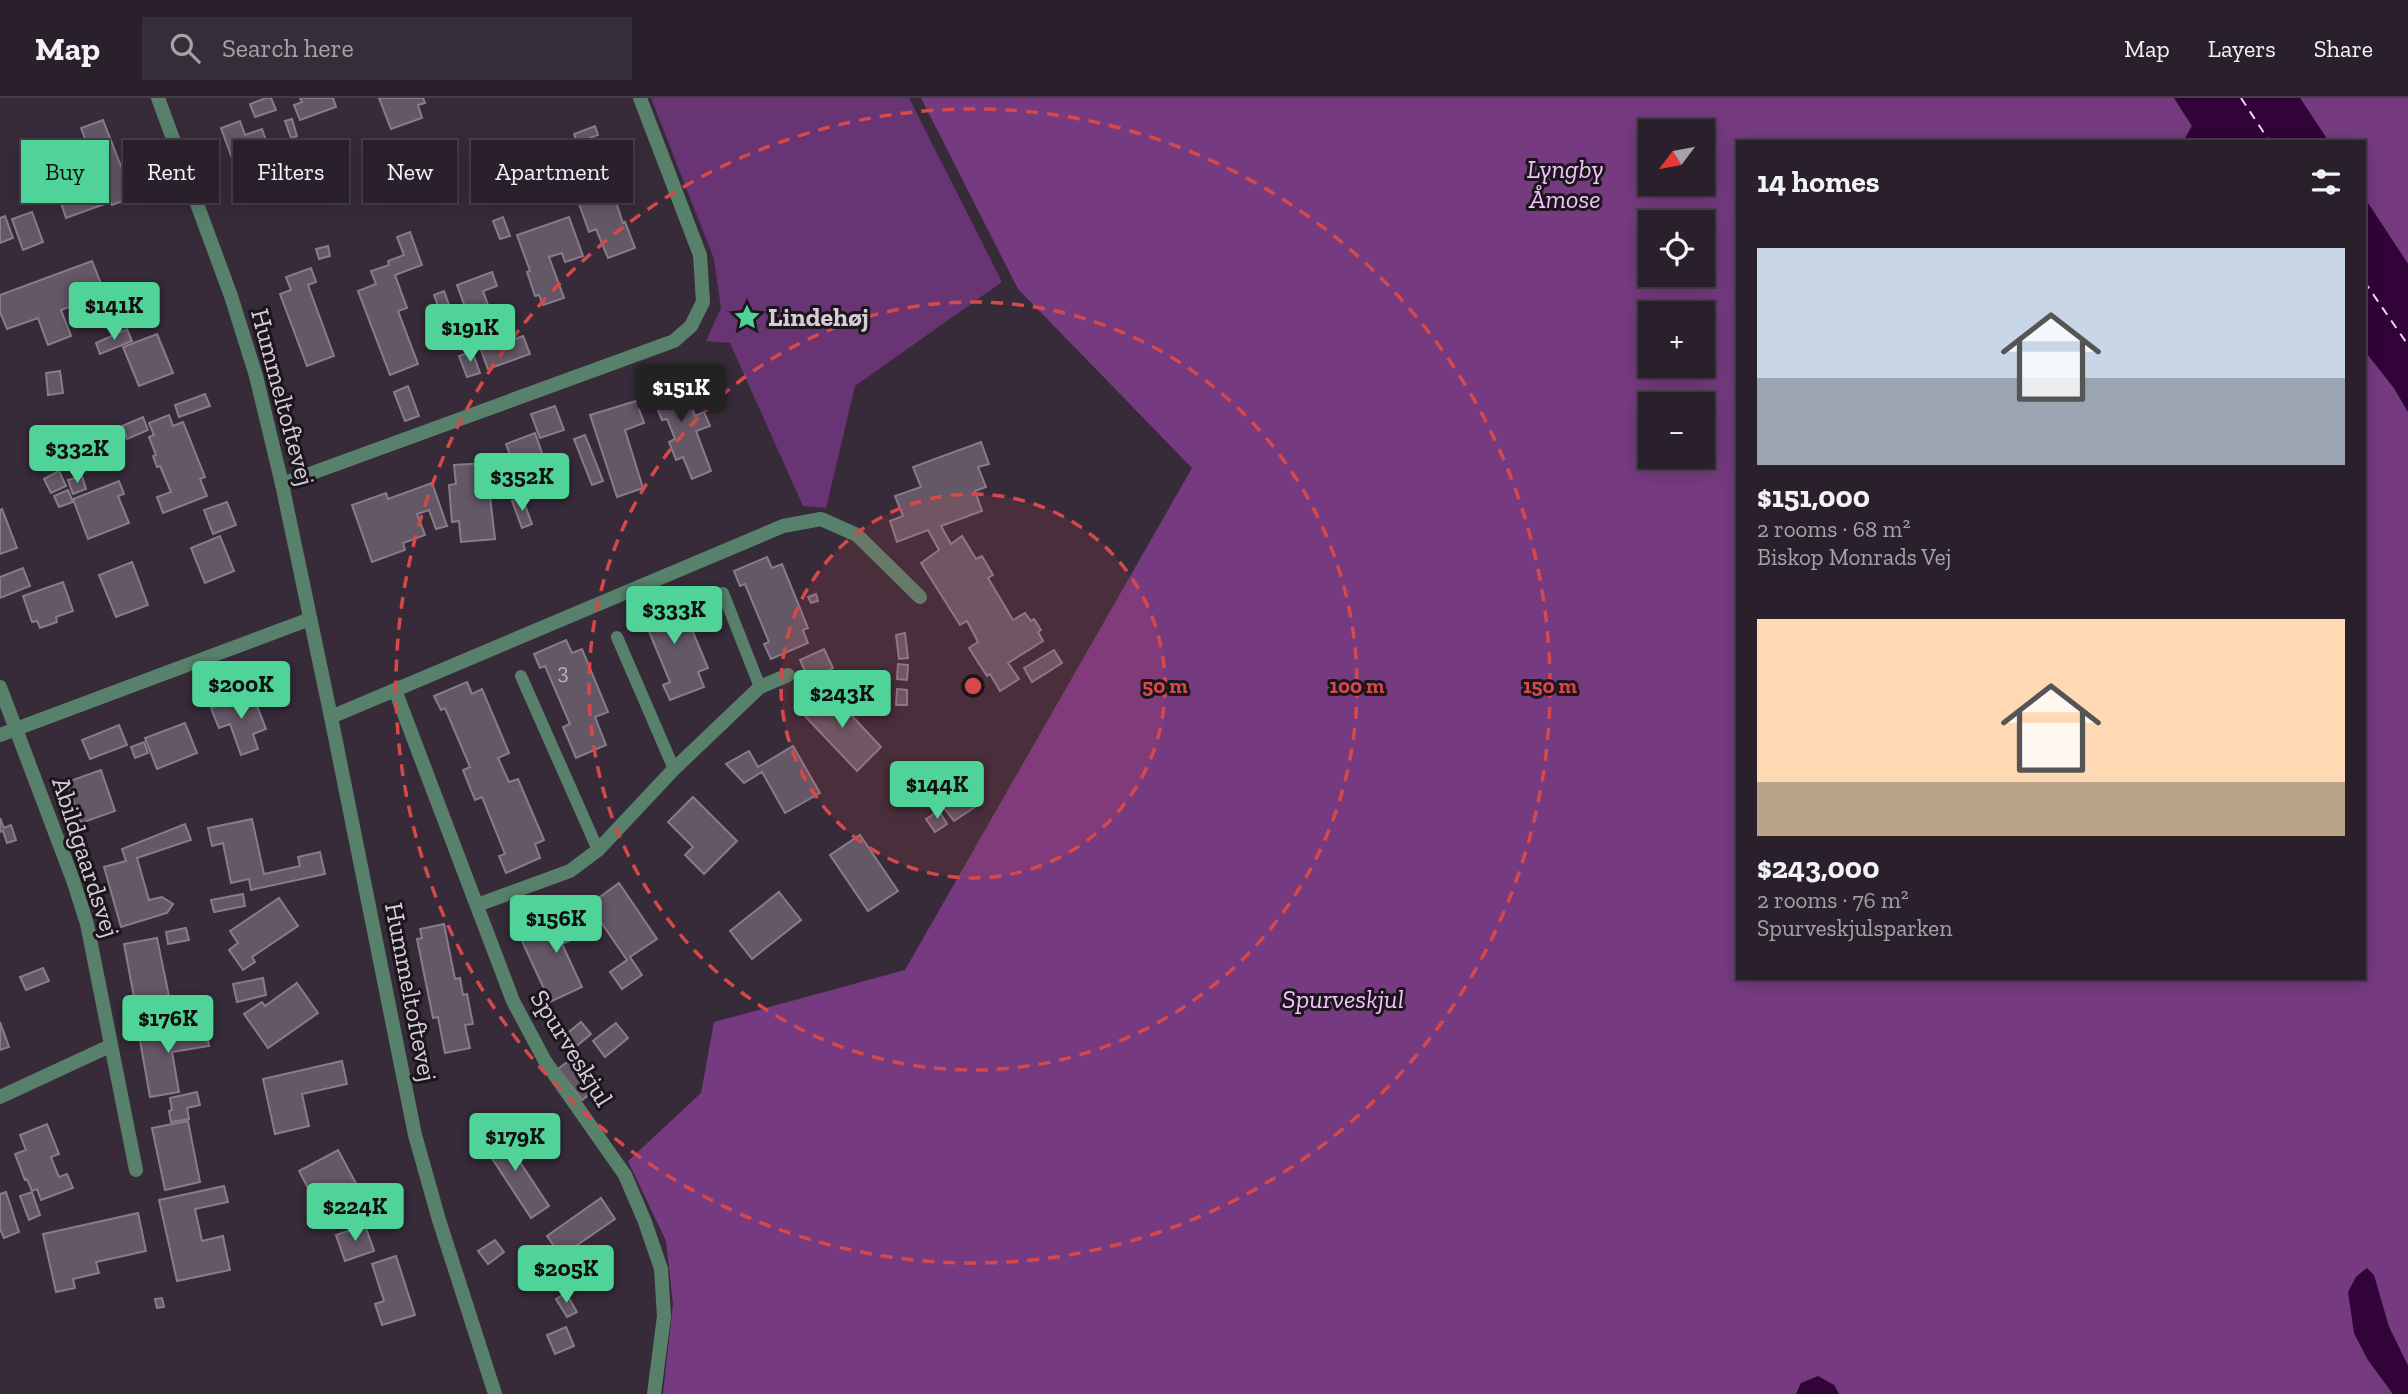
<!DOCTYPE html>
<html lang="en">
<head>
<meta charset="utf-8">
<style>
  :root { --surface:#29202b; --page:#352d37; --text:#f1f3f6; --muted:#a5a3a9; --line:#453e47; --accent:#4fd399 }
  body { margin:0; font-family:"Zilla Slab",serif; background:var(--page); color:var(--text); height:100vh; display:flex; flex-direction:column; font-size:26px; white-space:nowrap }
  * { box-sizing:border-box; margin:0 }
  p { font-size:23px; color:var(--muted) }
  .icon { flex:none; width:38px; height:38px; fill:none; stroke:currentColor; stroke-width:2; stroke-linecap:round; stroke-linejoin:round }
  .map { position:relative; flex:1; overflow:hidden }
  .details { position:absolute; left:1736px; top:42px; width:630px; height:840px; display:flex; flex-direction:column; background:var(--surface); border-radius:0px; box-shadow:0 4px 18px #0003,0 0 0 2px var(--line) }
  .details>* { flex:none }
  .guide { position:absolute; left:21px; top:42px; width:665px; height:63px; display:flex; gap:14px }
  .needle { width:46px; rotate:238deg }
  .tools { position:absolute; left:1638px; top:21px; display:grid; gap:14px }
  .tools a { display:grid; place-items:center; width:77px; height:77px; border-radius:0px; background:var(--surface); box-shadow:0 4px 18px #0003,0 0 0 2px var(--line); font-size:35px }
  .price { position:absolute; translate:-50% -60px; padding:0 16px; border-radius:7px; background:var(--accent); color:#111; font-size:23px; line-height:46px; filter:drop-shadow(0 2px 4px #0008) }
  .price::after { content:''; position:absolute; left:50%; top:42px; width:21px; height:16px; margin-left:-10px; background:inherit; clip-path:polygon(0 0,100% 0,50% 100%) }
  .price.selected { background:#222; color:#fff }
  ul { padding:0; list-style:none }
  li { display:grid; align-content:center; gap:14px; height:371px; padding:0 21px }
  li span { display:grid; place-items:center; height:217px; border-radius:0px; color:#555 }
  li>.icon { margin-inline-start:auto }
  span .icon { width:126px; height:126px; fill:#fffc; stroke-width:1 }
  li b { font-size:30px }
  h2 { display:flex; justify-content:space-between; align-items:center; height:84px; padding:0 21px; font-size:30px }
  .chip { padding:0 24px; border-radius:0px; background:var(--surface); box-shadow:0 4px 18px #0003,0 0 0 2px var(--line); font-size:24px; line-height:63px }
  .chip.selected { background:var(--accent); color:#111 }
  header { display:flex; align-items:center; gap:42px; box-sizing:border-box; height:98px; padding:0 35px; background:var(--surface); border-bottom:2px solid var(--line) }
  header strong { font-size:33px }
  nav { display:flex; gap:38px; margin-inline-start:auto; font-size:24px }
  .search { width:490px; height:63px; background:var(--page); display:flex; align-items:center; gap:18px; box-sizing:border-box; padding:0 24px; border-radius:0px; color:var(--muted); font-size:26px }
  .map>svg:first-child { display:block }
  .green { fill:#693473 }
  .forest { fill:#763a81; fill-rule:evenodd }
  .water { fill:#310339 }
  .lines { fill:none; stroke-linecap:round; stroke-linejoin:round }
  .ferry { stroke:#f4d3fa; stroke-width:2; stroke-dasharray:9 7; stroke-linecap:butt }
  .building { fill:#645766; stroke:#897b8c; stroke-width:2 }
  .service { stroke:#58816b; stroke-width:12 }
  .minor { stroke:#58816b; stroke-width:14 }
  .tertiary { stroke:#58816b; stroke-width:14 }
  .ring { fill:none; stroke:#d6494b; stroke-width:3.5; stroke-dasharray:12 9 }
  .labels { text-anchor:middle; stroke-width:6; stroke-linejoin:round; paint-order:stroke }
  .number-label { font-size:23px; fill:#bab0bb }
  .park-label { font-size:26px; font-style:italic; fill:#f3c2fc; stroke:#1b161c }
  .poi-label { font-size:26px; font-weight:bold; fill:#d6ced7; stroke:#1b161c; text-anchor:start }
  .street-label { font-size:26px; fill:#d6ced7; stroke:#1b161c }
  .centre { fill:#d6494b; stroke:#1b161c; stroke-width:3.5 }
  .ring-label { font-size:21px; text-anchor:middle; font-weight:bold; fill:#d6494b; stroke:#1b161c; stroke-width:6; stroke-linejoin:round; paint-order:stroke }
</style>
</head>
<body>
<header>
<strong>Map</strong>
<div class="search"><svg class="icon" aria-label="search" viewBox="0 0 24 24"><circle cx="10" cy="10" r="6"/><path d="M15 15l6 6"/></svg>Search here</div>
<nav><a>Map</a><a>Layers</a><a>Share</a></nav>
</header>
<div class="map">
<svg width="2408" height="1296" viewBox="0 0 2408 1296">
  <rect width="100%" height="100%" fill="#372b39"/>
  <path class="green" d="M651,0H909L1002,184L855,288L826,410L803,408L730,245L706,243L721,210L714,161Z"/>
  <g class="forest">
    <path d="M921,0H2174L2192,28L2183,44H1738V880H2364V252L2394,290L2408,314V1268L2389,1229L2367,1170L2356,1179L2354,1235L2368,1262L2393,1296H1839L1834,1287L1801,1285L1796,1296H663L673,1206L666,1143L628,1063L701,995L714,924L905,872L1192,370L1018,191ZM1650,33H1703V86H1650ZM1650,124H1703V177H1650ZM1650,215H1703V268H1650ZM1650,306H1703V359H1650Z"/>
    <path d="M2300,0H2408V166L2364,99V44H2329Z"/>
  </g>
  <g class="water">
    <path d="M2174,0H2300L2329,44H2183L2192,28Z"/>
    <path d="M2364,99L2408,166V314L2394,290L2364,252Z"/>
    <path d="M2367,1170L2374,1177L2389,1229L2408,1268V1296H2393L2368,1262L2354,1235L2348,1194L2356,1179Z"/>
    <path d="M1818,1278L1834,1287L1839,1296H1796L1801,1285Z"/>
  </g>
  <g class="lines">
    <g class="ferry">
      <path d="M2241,0L2270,44"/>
      <path d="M2364,183L2408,247"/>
    </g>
  </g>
  <g class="building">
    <path d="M266,0H271L276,12L255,19L250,6Z"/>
    <path d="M300,0H333L336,9L300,22L294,7L302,4Z"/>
    <path d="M379,0H423L425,5L418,7L422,20L391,31Z"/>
    <path d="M292,21L297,38L291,40L285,23Z"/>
    <path d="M103,22L133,99L112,107L110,104L66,120L59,99L101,82L81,30Z"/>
    <path d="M240,23L245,37L262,31L275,68L259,74L263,86L244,93L221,30Z"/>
    <path d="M595,28L598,37L577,45L574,36Z"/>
    <path d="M598,50L623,125L625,124L635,150L608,160L596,131L589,134L577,100L583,97L578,82L585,79L581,69L564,75L560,64Z"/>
    <path d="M32,114L43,144L23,152L12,121Z"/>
    <path d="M5,118L13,140L0,145V120Z"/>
    <path d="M503,119L510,138L500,141L493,123Z"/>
    <path d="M569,119L583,158L565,164L562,155L549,159L564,200L543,207L539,197L535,198L527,174L530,173L517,137Z"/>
    <path d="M410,134L422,167L395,177L407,210L398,213L418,266L390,277L358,193L376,186L371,173L389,167L388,163L404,157L397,139Z"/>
    <path d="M328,148L330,158L319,161L316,151Z"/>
    <path d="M92,163L105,196L61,212L71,238L48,247L38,220L7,231L0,214V197Z"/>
    <path d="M311,170L316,184L308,187L334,258L307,268L280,196L291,192L286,179Z"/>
    <path d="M492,174L497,188L483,193L491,215L494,214L506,244L523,238L530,256L488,271L457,187Z"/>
    <path d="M444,193L452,215L442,218L434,197Z"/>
    <path d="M127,231L132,243L100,256L96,245Z"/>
    <path d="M157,236L173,275L139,288L123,249Z"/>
    <path d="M472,253L480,275L467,279L459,258Z"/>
    <path d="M60,273L63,295L48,297L46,275Z"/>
    <path d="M656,281L659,291L682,282L695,318L704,314L710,328L696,333L711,373L692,381L683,359L676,362L669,344L675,341L667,321L662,322L655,305L649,307L641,286Z"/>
    <path d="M408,288L419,318L405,323L394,294Z"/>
    <path d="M205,296L210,308L179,319L175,307Z"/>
    <path d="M636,303L644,325L625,332L643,390L617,399L590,317Z"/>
    <path d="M555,308L564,332L540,340L531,316Z"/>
    <path d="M169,317L173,328L183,324L205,379L200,381L207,398L163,415L157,399L171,394L160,368L157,369L153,358L156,357L149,339L154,337L149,325Z"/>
    <path d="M143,319L148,332L127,341L122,328Z"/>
    <path d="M535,335L553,386L524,396L506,346Z"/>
    <path d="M585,337L603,383L592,387L574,341Z"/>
    <path d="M981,344L989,366L978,369L986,389L975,393L982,413L941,428L951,446L962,438L976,461L982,458L993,477L988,480L1013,522L1025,515L1031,523L1034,521L1041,532L1038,534L1043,543L1008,565L1019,581L1000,593L990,576L987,578L969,550L978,544L967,523L960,527L921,465L939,452L928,432L897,444L890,423L903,418L895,398L921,389L913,369Z"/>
    <path d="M486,365L495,441L461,444L459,423L452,424L449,387L456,386L454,367Z"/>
    <path d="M59,373L66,388L51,395L44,381Z"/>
    <path d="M82,378L86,391L73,396L68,382Z"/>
    <path d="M119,383L124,396L118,398L129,425L88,441L73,401Z"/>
    <path d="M432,385L447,428L436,431L429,412L417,416L425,437L403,445L405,452L372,464L352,407L386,395L388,401Z"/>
    <path d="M68,392L73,404L59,409L54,398Z"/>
    <path d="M522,399L532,426L522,430L512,403Z"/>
    <path d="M227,404L236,427L213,436L204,412Z"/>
    <path d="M2,411L17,450L0,456V412Z"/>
    <path d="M220,438L234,473L205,485L191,450Z"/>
    <path d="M767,459L772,470L782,466L808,530L803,532L808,545L771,561L764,546L769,544L745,486L740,488L734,473Z"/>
    <path d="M132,464L148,507L116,519L99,477Z"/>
    <path d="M23,470L30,488L0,500V479Z"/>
    <path d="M63,484L73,513L56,519L57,524L40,530L37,523L32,524L23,498Z"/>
    <path d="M816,496L818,503L811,505L808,499Z"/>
    <path d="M669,499L674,511L682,508L708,570L698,574L704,589L670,602L663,587L670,584L646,526L639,528L633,514Z"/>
    <path d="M905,535L908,560L899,561L896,537Z"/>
    <path d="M566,542L572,555L582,551L608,614L595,619L606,647L576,660L563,629L570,626L545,568L540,570L534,556Z"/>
    <path d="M824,551L833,570L809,582L800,562Z"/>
    <path d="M1054,552L1062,565L1032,584L1024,570Z"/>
    <path d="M898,566L908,567L907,582L897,581Z"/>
    <path d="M467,584L472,596L482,591L509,655L498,660L509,684L518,681L544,742L535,746L540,760L506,775L499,758L505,756L482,699L475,702L463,672L470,669L445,610L441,612L434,598Z"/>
    <path d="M897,591L907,592V607H896Z"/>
    <path d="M828,592L881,649L857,673L803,616Z"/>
    <path d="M252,595L266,631L253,636L258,651L241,657L230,626L219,630L211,610Z"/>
    <path d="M185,625L197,655L157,671L145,640Z"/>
    <path d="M119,627L127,647L90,661L82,642Z"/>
    <path d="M144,644L148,655L135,660L131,649Z"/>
    <path d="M793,648L820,695L785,715L762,674L744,685L726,666L749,653L758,669Z"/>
    <path d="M101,672L115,713L81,725L67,684Z"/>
    <path d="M963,692L975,709L954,723L942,707Z"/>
    <path d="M693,699L737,743L704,776L685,757L693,749L668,724Z"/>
    <path d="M939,713L947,726L935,734L926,721Z"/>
    <path d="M0,720L4,730L11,727L16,742L7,745L3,733L0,734Z"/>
    <path d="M252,721L264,776L300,768L298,759L320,754L325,776L251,792L249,781L231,785L223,745L212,748L208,730Z"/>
    <path d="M185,726L191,742L137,760L149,802L162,799L173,806L167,815L121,829L104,769L126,763L122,751Z"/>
    <path d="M860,737L898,793L868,813L830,757Z"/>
    <path d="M619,785L657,841L630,859L642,877L622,891L610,874L627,862L589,807Z"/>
    <path d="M779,794L801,822L752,861L730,833Z"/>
    <path d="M243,796L245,808L214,814L211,802Z"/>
    <path d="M279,800L298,828L252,859L255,864L243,872L229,852L238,845L230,833Z"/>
    <path d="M575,810L587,835L562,846L582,889L550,904L521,841L555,826L552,820Z"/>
    <path d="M444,826L455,881L460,880L463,897L467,896L473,926L465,927L470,950L445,955L438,919L433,920L417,841L422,840L420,831Z"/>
    <path d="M186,830L189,842L168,846L166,834Z"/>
    <path d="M157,840L171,908L137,915L124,846Z"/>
    <path d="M43,870L49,883L26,892L20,879Z"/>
    <path d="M263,880L266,897L237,904L233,886Z"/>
    <path d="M297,885L318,915L268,950L244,916L262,904L265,908Z"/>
    <path d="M0,924L9,949L0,952Z"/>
    <path d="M581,924L591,936L573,951L563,939Z"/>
    <path d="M205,925L209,948L172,954L179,994L150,999L139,937Z"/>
    <path d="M616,925L628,940L605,959L593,943Z"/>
    <path d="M574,959L598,989L582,1002L558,971Z"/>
    <path d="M342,963L347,986L302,996L309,1028L275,1036L263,981Z"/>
    <path d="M197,994L200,1007L187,1010L189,1021L171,1024L169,1013L172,1012L170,1000Z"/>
    <path d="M188,1023L200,1084L165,1092L152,1030Z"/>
    <path d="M47,1026L59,1056L51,1059L59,1079L67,1076L73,1090L41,1102L37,1091L32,1093L27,1081L25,1082L15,1056L26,1052L20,1037Z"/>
    <path d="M498,1031L549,1108L531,1120L480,1042Z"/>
    <path d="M338,1052L358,1089L336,1101L341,1111L324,1120L299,1073Z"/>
    <path d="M224,1088L228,1104L195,1111L202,1143L223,1138L230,1172L177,1183L159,1102Z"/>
    <path d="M6,1094L19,1134L4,1140L0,1131V1096Z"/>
    <path d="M32,1094L40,1117L29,1122L20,1098Z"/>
    <path d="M601,1100L615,1121L561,1158L547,1138Z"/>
    <path d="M138,1115L146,1153L96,1164L99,1175L73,1181L75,1190L56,1194L43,1136Z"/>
    <path d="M365,1127L374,1153L345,1163L336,1137Z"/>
    <path d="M495,1142L504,1154L488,1166L478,1153Z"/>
    <path d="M396,1158L415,1217L382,1227L375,1206L384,1203L372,1166Z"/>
    <path d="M565,1163L580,1186L567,1194L552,1171Z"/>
    <path d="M566,1195L577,1214L567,1219L556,1201Z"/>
    <path d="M162,1200L164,1209L157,1210L155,1201Z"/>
    <path d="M566,1229L574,1248L555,1256L547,1237Z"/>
  </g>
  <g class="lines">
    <g class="service">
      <path d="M723,495L760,589"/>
      <path d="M617,539L674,671"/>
      <path d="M521,578L598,752"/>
    </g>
    <g class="minor">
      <path d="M282,386L674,243L691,228L703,204L700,157L640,0"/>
      <path d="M0,589L73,782L87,826L136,1072"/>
      <path d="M395,592L513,903L545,963L625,1077L645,1124L661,1171L664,1218L654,1296"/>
      <path d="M331,619L783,428L821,421L857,437L920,499"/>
      <path d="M477,807L570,773L598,752L674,671L760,589L788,577"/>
      <path d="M0,999L110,948"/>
    </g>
    <g class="tertiary">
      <path d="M158,0L231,198L256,278L282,386L331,619L415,1037L439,1122L495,1296"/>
      <path d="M0,637L310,521"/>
    </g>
  </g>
  <circle cx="973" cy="588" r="192" fill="#d6494b" fill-opacity=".12"/>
  <g class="ring">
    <circle cx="973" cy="588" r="192"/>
    <circle cx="973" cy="588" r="384"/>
    <circle cx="973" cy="588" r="577"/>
  </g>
  <defs>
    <g id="sight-bare" transform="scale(2.1)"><path d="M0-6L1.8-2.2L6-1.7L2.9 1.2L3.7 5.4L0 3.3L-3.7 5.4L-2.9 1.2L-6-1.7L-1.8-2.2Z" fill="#4fd399" stroke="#1b161c" stroke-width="2.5" paint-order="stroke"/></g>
  </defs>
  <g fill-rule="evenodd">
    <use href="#sight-bare" x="747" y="219"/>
  </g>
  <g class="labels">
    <g class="number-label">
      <text x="563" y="581">3</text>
    </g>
    <g class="park-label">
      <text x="1565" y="80">Lyngby<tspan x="1565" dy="30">Åmose</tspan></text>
      <text x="1343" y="910">Spurveskjul</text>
    </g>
    <g class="poi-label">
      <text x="768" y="228">Lindehøj</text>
    </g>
    <g class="street-label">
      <text transform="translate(283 299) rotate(75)" y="9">Hummeltoftevej</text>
      <text transform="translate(86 759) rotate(72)" y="9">Abildgaardsvej</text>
      <text transform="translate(411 894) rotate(79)" y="9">Hummeltoftevej</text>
      <text transform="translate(572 950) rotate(58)" y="9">Spurveskjul</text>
    </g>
  </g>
  <circle cx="973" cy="588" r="10" class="centre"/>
  <g class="ring-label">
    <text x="1165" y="595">50 m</text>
    <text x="1357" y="595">100 m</text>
    <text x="1550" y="595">150 m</text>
  </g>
</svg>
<div class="tools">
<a><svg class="needle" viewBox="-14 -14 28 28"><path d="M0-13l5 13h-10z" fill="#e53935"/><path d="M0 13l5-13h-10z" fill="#a5a3a9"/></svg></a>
<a><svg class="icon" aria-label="locate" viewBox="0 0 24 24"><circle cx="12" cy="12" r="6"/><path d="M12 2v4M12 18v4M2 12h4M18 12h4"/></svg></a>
<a>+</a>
<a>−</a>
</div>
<b class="price" style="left:114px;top:244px">$141K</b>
<b class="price" style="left:470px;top:266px">$191K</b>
<b class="price selected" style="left:681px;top:326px">$151K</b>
<b class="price" style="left:77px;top:387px">$332K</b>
<b class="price" style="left:522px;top:415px">$352K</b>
<b class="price" style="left:674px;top:548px">$333K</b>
<b class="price" style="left:241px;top:623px">$200K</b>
<b class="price" style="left:842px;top:632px">$243K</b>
<b class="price" style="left:937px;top:723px">$144K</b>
<b class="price" style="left:556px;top:857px">$156K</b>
<b class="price" style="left:168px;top:957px">$176K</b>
<b class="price" style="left:515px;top:1075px">$179K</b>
<b class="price" style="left:355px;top:1145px">$224K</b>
<b class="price" style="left:566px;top:1207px">$205K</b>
<div class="guide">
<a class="chip selected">Buy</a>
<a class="chip">Rent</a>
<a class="chip">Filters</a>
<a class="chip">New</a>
<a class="chip">Apartment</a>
</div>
<section class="details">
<h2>14 homes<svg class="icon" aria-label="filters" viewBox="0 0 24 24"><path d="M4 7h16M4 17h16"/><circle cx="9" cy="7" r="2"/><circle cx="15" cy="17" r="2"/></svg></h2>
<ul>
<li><span style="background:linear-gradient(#c9d6e8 60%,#9aa5b1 0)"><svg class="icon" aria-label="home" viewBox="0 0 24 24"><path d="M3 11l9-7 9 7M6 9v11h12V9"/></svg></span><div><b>$151,000</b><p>2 rooms · 68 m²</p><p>Biskop Monrads Vej</p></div></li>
<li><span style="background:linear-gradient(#ffd9b3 75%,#b9a48a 0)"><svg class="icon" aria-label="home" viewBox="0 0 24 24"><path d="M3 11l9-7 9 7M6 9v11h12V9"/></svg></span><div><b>$243,000</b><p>2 rooms · 76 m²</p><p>Spurveskjulsparken</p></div></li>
</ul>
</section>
</div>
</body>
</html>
